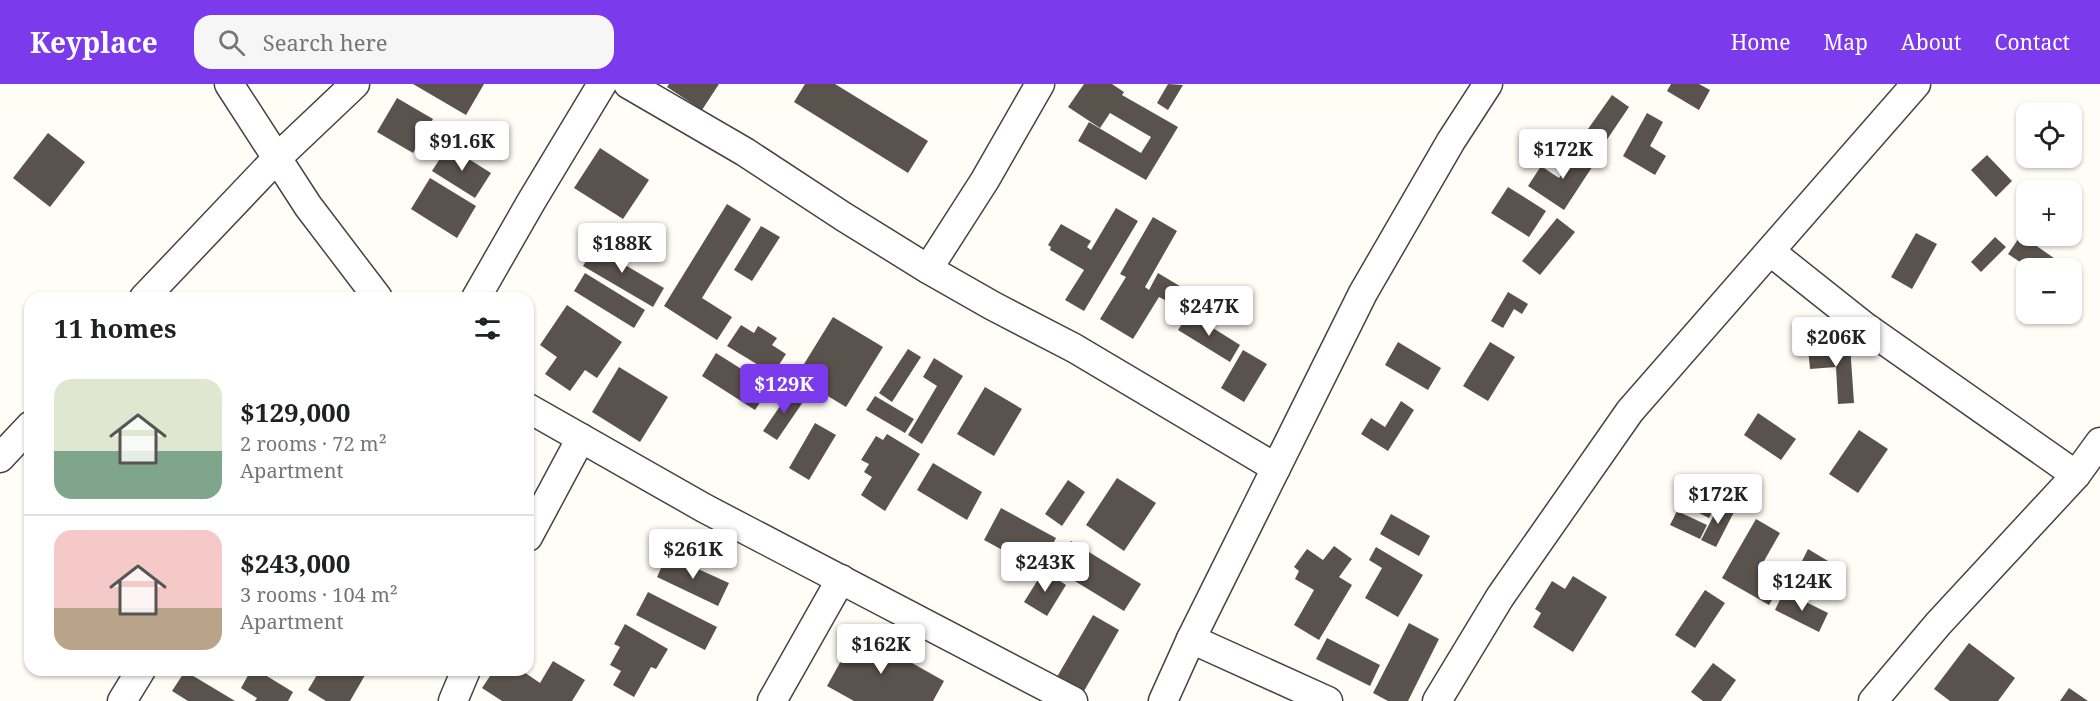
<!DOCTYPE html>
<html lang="en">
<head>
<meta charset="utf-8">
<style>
  :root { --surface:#fff; --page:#f6f6f6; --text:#202124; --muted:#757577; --line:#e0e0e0; --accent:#7c3aed }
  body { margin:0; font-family:"Noto Serif",serif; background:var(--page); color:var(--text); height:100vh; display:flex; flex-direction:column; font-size:22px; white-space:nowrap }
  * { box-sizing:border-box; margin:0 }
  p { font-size:20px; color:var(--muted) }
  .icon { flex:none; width:33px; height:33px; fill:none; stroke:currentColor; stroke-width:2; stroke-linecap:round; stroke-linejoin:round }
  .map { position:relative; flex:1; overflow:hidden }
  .drawer { position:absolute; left:24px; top:208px; width:510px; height:384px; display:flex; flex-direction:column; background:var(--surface); border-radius:18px; box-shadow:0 2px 4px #0004 }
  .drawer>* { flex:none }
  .fabs { position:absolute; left:2016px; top:18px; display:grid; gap:12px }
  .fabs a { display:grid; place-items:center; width:66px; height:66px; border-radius:12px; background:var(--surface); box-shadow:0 2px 4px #0004; font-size:30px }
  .price { position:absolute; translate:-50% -51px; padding:0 14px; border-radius:6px; background:#fff; color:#222; font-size:20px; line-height:39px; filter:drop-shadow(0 2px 3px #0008) }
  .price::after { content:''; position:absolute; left:50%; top:36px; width:18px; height:14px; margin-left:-9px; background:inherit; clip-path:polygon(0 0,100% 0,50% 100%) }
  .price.active { background:var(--accent); color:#fff }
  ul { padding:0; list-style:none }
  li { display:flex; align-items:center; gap:18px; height:150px; padding:0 30px }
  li+li { border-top:2px solid var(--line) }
  li span { display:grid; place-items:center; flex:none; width:168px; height:120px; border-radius:18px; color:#555 }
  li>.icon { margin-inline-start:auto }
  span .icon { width:72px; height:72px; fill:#fffc; stroke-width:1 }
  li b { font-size:26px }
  h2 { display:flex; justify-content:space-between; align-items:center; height:72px; padding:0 30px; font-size:26px }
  header { display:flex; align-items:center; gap:36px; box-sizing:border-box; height:84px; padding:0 30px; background:var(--accent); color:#fff }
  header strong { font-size:28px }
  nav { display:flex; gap:33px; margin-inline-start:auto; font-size:21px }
  .search { width:420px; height:54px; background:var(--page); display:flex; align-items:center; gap:15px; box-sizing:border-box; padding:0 21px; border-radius:18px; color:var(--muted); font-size:22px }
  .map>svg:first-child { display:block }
  .building { fill:#5a524d }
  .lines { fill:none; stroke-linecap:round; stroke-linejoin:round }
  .street-casing { stroke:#444; stroke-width:31 }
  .street { stroke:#fff; stroke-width:28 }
</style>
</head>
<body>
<header>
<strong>Keyplace</strong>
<div class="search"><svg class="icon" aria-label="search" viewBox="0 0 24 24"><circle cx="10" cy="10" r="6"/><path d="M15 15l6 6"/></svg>Search here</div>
<nav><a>Home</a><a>Map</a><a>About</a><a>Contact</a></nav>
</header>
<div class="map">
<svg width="2100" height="617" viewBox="0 0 2100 617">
  <rect width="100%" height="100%" fill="#fffdf5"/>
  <g class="building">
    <path d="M413,0H484L466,31Z"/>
    <path d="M669,0H719L702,26L667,3Z"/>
    <path d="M805,0H835L928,57L908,89L794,18Z"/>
    <path d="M1084,0H1112L1124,8L1122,11L1178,43L1146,96L1078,57L1089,38L1141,69L1151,53L1110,29L1100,44L1068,23Z"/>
    <path d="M1168,0L1183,1L1168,26L1157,19Z"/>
    <path d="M1671,0H1699L1710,6L1699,26L1667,7Z"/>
    <path d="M1612,11L1629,23L1606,57L1588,45Z"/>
    <path d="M397,14L433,35L413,69L377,48Z"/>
    <path d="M1647,29L1663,38L1650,62L1666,72L1655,91L1623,72Z"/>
    <path d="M48,49L85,78L50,123L13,94Z"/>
    <path d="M448,62L491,89L475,114L432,87Z"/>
    <path d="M600,64L649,96L623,135L574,104Z"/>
    <path d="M1579,65L1596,77L1564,126L1528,102L1541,82L1559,94Z"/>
    <path d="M1987,71L2012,97L1996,113L1971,86Z"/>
    <path d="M430,94L476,122L457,154L411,125Z"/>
    <path d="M1508,103L1546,127L1529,153L1491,129Z"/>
    <path d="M727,120L751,135L702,214L732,233L717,256L664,222Z"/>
    <path d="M1116,124L1138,137L1084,227L1065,216L1084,186L1050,166L1051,163L1048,161L1061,140L1091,157L1087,163L1091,166Z"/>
    <path d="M1153,133L1177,147L1145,203L1149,206L1158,189L1183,204L1173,220L1159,213L1133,255L1100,235L1126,193L1120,190Z"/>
    <path d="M1557,134L1575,148L1540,191L1522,177Z"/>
    <path d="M761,142L780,153L752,197L734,186Z"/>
    <path d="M1916,149L1937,160L1912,205L1891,193Z"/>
    <path d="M2021,151L2061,179L2057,184H2029L2008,170Z"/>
    <path d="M1995,153L2006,163L1981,188L1971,178Z"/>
    <path d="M600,154L620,167L615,175L664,204L653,223L583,182Z"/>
    <path d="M585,189L645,226L634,244L574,207Z"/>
    <path d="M1508,208L1528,220L1522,230L1514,225L1503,244L1491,237Z"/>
    <path d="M567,221L622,258L597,294L585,286L570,307L545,290L557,273L540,261Z"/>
    <path d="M1189,229L1240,261L1230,278L1178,246Z"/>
    <path d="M833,233L883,263L846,323L796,293Z"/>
    <path d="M741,241L754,249L758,242L777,254L772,261L786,270L773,290L727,262Z"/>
    <path d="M1398,258L1441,284L1428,306L1385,281Z"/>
    <path d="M1490,258L1515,273L1488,317L1463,302Z"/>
    <path d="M1850,261L1854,319L1838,320L1836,283L1810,285L1808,264Z"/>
    <path d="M908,265L921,273L892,318L879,309Z"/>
    <path d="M1243,266L1267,280L1244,318L1221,304Z"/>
    <path d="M716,269L770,303L755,326L702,292Z"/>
    <path d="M934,274L963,292L922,360L908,351L937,302L923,293Z"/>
    <path d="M619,283L668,313L640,358L592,328Z"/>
    <path d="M985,303L1022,325L994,372L957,350Z"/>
    <path d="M791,306L805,315L777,356L763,347Z"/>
    <path d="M875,312L914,335L905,349L866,326Z"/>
    <path d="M1401,317L1414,326L1388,367L1361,350L1371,334L1385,343Z"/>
    <path d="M1758,329L1796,355L1781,376L1744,351Z"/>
    <path d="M815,339L836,351L809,396L789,384Z"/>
    <path d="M1859,346L1888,365L1858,409L1829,390Z"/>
    <path d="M887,350L920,370L885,427L861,411L872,393L864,388L869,380L861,376L876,352L883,356Z"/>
    <path d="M933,379L982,408L967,436L917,406Z"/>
    <path d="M1117,394L1156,419L1124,467L1086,441Z"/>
    <path d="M1068,396L1085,408L1062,442L1045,430Z"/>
    <path d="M1691,404L1718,417L1709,434L1683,421Z"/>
    <path d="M1720,419L1735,426L1716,463L1701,456Z"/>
    <path d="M1001,424L1056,454L1039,486L984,456Z"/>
    <path d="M1677,427L1707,441L1700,455L1670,441Z"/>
    <path d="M1391,430L1430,452L1419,472L1380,450Z"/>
    <path d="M1756,435L1780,449L1764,477L1784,488L1779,497L1782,499L1769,521L1722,494Z"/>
    <path d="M1071,457L1141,500L1124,527L1055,485Z"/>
    <path d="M1334,462L1352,475L1339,493L1352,501L1319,556L1294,541L1314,506L1295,495L1299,487L1294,483L1307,465L1323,476Z"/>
    <path d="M1376,463L1423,491L1398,533L1365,514L1382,484L1369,476Z"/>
    <path d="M1808,465L1843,486L1834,501L1800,481Z"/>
    <path d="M667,471L729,499L718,522L657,493Z"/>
    <path d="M1044,486L1066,501L1047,532L1024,518Z"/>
    <path d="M1573,492L1607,513L1573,568L1533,543L1541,529L1535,525L1552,497L1565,505Z"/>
    <path d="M1705,506L1725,519L1695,564L1675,551Z"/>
    <path d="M1784,507L1828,529L1819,548L1775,526Z"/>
    <path d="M648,508L717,543L705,566L636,531Z"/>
    <path d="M1093,531L1119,546L1080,614L1054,598Z"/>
    <path d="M1409,539L1439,555L1408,617H1388L1373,609Z"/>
    <path d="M625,540L668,565L656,585L651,583L634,613L613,601L621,587L610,581L620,563L614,560Z"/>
    <path d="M857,548L944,597L933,617H854L827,602Z"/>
    <path d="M1327,554L1380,581L1370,602L1316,575Z"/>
    <path d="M1969,559L2015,594L1998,617H1950L1934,605Z"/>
    <path d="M553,577L585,596L572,617H502L482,604L494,586H521L540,599Z"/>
    <path d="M1713,579L1736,596L1721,617H1703L1691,608Z"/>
    <path d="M251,586H257L293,608L288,617H255L257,614L241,604Z"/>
    <path d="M320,586H368L350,617H326L308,606Z"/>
    <path d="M185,587L235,617H188L172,607Z"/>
    <path d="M2069,604L2088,617H2060Z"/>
  </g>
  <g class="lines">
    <g class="street-casing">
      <g id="street">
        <path d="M229,0L308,122L378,214"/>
        <path d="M628,0L745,68L844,133L928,185L993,222L1074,264L1276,384"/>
        <path d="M1771,168L1864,242L2076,391"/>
        <path d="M928,185L985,96L1040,0"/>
        <path d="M144,214L278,73L355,0"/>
        <path d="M476,214L531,118L602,0"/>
        <path d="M528,324L704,424L1073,617"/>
        <path d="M0,374L30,342"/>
        <path d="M528,453L581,354"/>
        <path d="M1191,555L1328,617"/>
        <path d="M122,617L141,586"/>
        <path d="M453,617L466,586"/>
        <path d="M772,617L841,495"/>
        <path d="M1163,617L1191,555L1363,209L1451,57L1488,0"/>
        <path d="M1437,617L1500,513L1630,327L1916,0"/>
        <path d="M1873,617L1938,540L2076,391L2100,358"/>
      </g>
    </g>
    <use href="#street" class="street"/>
  </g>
</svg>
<div class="fabs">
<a><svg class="icon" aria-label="locate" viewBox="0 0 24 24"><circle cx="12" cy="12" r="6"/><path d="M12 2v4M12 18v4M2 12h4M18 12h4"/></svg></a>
<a>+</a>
<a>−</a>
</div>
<b class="price" style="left:462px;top:88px">$91.6K</b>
<b class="price" style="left:1563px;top:96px">$172K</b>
<b class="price" style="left:622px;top:190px">$188K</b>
<b class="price" style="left:1209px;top:253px">$247K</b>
<b class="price" style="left:1836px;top:284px">$206K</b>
<b class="price active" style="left:784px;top:331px">$129K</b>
<b class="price" style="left:1718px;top:441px">$172K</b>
<b class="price" style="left:693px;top:496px">$261K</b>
<b class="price" style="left:1045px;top:509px">$243K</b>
<b class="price" style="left:1802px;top:528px">$124K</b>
<b class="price" style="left:881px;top:591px">$162K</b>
<section class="drawer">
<h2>11 homes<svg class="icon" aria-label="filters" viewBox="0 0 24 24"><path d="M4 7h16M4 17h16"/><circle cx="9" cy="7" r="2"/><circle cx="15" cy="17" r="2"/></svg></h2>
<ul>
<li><span style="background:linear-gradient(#dfe7d0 60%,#7fa58c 0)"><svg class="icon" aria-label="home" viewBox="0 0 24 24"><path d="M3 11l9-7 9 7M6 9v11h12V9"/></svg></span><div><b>$129,000</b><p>2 rooms · 72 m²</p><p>Apartment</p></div></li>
<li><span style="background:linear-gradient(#f6c9c9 65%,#b9a48a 0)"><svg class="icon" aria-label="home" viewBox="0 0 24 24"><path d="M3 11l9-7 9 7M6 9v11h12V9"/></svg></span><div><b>$243,000</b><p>3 rooms · 104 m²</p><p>Apartment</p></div></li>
</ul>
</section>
</div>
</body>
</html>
